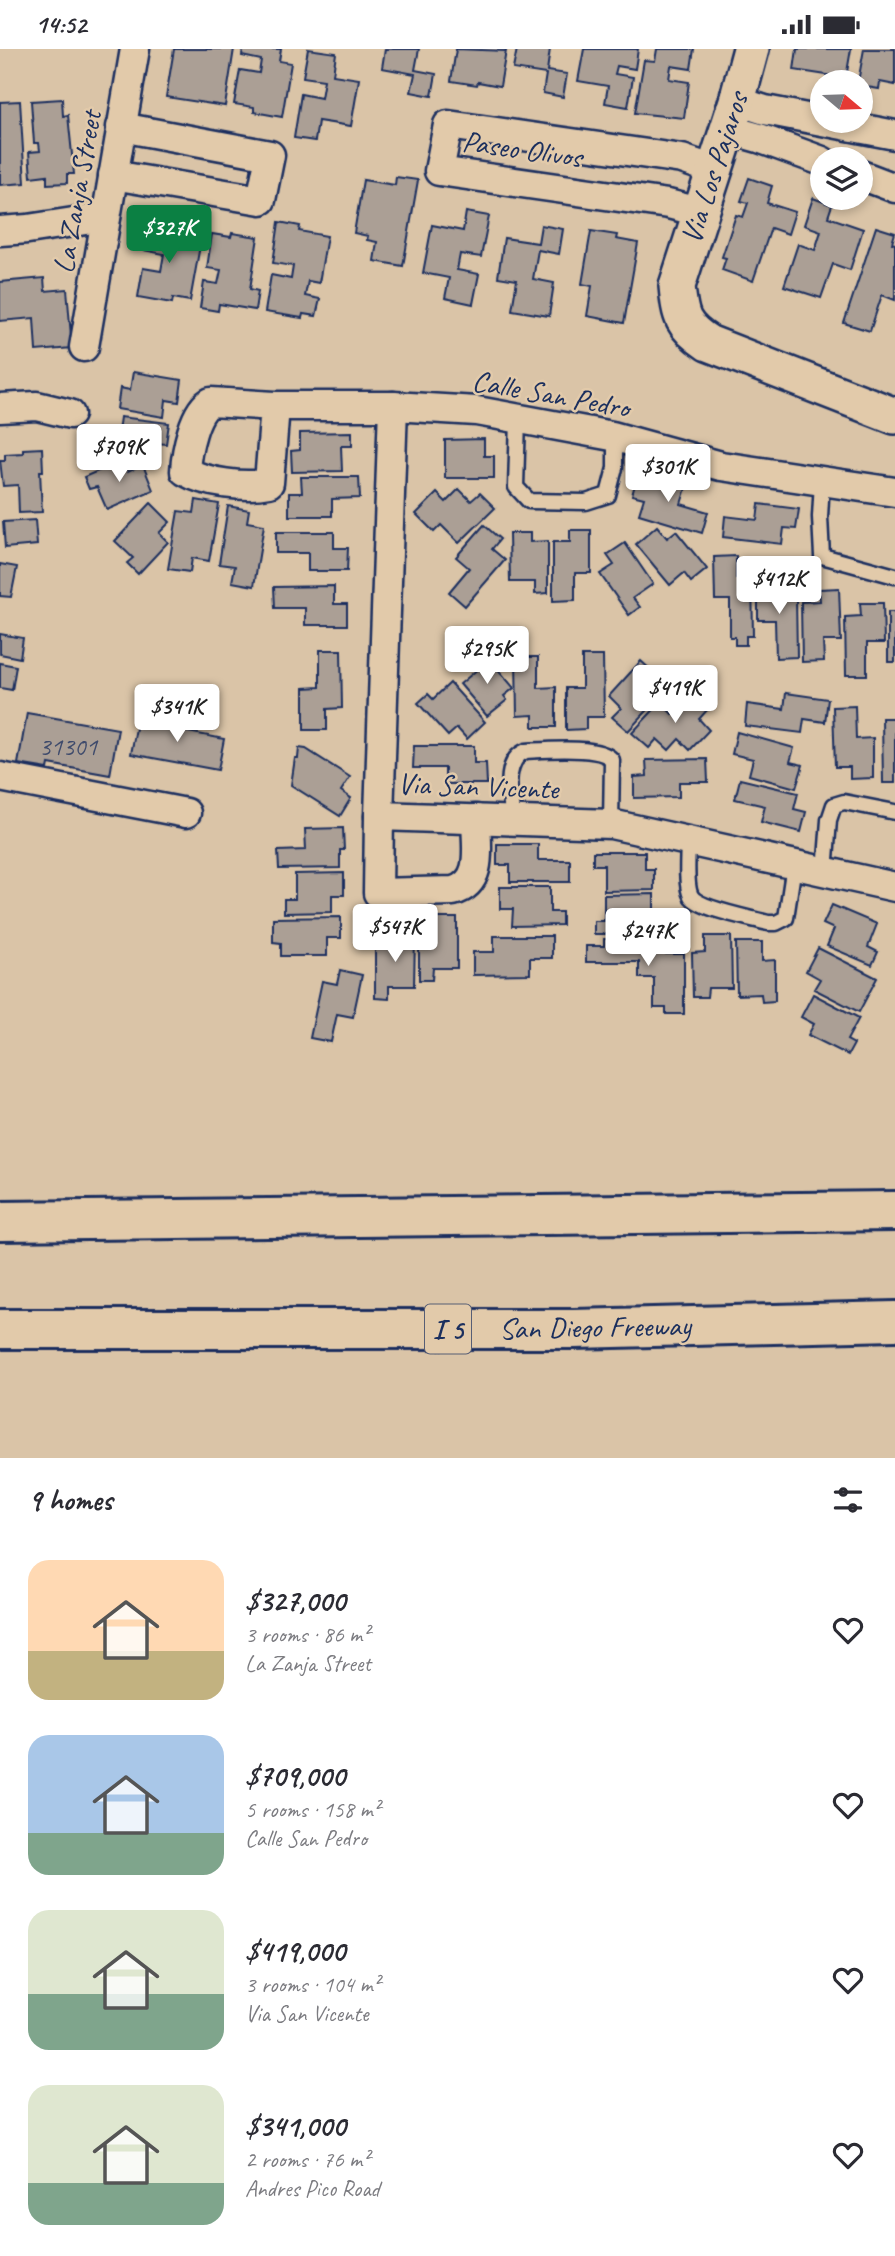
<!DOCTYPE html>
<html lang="en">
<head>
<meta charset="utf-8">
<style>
  :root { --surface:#fff; --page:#f2f2f3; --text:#2b2b33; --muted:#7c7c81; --accent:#0b8043 }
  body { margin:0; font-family:Caveat,sans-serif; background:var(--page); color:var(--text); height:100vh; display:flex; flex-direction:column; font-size:26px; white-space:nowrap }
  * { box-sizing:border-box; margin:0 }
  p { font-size:23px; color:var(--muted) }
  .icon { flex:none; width:38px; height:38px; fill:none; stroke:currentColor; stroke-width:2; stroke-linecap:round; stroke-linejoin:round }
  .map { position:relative; height:1409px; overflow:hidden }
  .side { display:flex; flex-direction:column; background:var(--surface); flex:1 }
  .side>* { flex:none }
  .needle { width:46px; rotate:109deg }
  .controls { position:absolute; left:810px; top:21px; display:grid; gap:14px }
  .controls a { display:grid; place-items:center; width:63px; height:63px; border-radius:50%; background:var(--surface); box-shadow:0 4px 10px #0003; font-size:35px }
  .price { position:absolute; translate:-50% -60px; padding:0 16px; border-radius:7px; background:#fff; color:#222; font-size:23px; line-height:46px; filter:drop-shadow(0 2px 4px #0008) }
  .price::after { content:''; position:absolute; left:50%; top:42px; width:21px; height:16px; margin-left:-10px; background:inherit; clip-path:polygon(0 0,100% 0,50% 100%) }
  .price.active { background:var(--accent); color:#fff }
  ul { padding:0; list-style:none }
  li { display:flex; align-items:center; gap:21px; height:175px; padding:0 28px }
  li span { display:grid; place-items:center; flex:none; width:196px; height:140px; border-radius:21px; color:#555 }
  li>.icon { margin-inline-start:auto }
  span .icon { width:84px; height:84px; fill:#fffc; stroke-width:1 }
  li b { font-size:30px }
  h2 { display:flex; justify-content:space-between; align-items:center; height:84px; padding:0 28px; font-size:30px }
  .status { display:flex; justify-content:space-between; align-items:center; height:49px; padding:0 35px; background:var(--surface); direction:ltr }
  .status svg { height:19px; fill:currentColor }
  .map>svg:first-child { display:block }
  .building { fill:#ab9f95; stroke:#1b2f5e; stroke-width:2 }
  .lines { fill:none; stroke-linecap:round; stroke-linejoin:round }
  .service-casing { stroke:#1b2f5e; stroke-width:19 }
  .minor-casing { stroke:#1b2f5e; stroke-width:33 }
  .tertiary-casing { stroke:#1b2f5e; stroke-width:40 }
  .motorway-casing { stroke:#1b2f5e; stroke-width:44 }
  .service { stroke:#e2caaa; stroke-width:14 }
  .minor { stroke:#e2caaa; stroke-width:28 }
  .tertiary { stroke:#e2caaa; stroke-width:35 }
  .motorway { stroke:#e2caaa; stroke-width:38 }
  .labels { text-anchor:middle; stroke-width:5; stroke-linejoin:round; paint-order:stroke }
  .number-label { font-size:26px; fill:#3f4b6c }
  .shield { fill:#e2caaa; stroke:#575e75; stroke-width:2 }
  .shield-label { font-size:28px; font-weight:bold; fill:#1b2f5e }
  .street-label { font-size:30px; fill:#1b2f5e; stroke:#e2caaa }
</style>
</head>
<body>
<div class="status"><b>14:52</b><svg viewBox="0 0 49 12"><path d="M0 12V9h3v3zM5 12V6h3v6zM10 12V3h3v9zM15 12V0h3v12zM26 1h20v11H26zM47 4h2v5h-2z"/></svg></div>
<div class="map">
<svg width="895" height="1409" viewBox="0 0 895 1409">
  <rect width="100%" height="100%" fill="#dac4a7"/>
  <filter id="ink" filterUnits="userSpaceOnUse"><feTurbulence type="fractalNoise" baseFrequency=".0143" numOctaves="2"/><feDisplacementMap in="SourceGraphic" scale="14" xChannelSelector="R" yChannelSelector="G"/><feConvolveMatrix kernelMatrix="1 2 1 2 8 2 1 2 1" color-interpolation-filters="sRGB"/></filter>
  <g filter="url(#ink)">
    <g class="building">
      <path d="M174,0H234L225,57L166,48Z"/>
      <path d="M243,0H281L279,12L291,14L282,68L254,63V58L234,55L240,21L259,24L261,11L242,7Z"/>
      <path d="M308,0L336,4L333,26L359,30L351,77L318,72L315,92L294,89L301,45L321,49L324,31L303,28Z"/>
      <path d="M385,0H419L415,21L436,25L432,47L411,43L415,25L382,19Z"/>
      <path d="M456,0L506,2L500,37L478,33L477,36L451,32Z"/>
      <path d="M517,0H550L547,22L567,25L563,48L543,44L546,25L513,20Z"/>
      <path d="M584,0H638L635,20L617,17L615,25L633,28L628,58L605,54L608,37L578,32Z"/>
      <path d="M657,0H694L691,20L671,17L669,30L689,33L684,69L635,64L644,11L655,12Z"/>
      <path d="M797,0H851L846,29L794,21Z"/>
      <path d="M864,0H895V36L880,33L879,40L861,37V33H858Z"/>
      <path d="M62,50L63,67L68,66L74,125H67V134L47,135V126L31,128L29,103L40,102L39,94H34L31,52Z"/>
      <path d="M20,52L25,134L0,136V53Z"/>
      <path d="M396,128L418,131L403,217L374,212L377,193L367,191L368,187L354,184L363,131L395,136Z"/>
      <path d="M749,129L772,137L767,154L795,163L788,185L771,179L753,232L722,221L726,209L722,208L736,166L743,168L748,154L741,152Z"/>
      <path d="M813,149L832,156L828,168L863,180L850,221L833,215L821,249L784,237L798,195L815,201L821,182L804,176Z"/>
      <path d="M466,163L489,167L481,208L460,205L457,221L479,225L473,255L445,249L449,229L423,224L432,176L463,182Z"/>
      <path d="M148,172L171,176L169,185L201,191L190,252L173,249L172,254L138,248L143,219L161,222L164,205L143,201Z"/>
      <path d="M279,173L300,177L299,182L327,187L319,234L308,232L305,247L320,250L316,267L303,265L302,269L265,263L271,226L291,230L293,217L273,214Z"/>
      <path d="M541,176L563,180L559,205L538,201L533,230L554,234L549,267L512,261L517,231L498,228L504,189L538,194Z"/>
      <path d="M876,178L895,184L892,194L895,195V251L882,246L870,282L844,274Z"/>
      <path d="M591,182L617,186L616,190L638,194L624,274L587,267L592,237L582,235Z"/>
      <path d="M232,184L258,188L250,240L258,242L255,261L219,255L218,262L200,259L204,233L218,235L221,221L207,219L212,185L231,188Z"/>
      <path d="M44,229L45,242L67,240L72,299L36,302L34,269L0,272V233Z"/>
      <path d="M133,323L182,331L179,353L166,351L164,368L117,360L120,339L130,341Z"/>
      <path d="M120,368L169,374L166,395L157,394L155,411L91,403L93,387L117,390Z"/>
      <path d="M352,383V397H341L342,422L292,423L291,402L300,401V384Z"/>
      <path d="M484,390V407H494V429H445V391Z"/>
      <path d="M42,399L43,422H40L42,463L19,464L18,436L3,437L0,411H5V405L23,404V400Z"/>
      <path d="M123,411L128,423L143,416L153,441L107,461L97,438L89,440L84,428Z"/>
      <path d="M638,425L686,439L681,455L708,463L702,484L639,465L644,449L632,446Z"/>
      <path d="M301,428H359L360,449L332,450V467H289V444H302Z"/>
      <path d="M459,440L471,452L480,444L495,459L459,494L441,476L434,483L416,465L437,444L446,453Z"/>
      <path d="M196,451L219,455L209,512L192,509L190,523L168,520L178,462L194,464Z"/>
      <path d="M151,454L170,473L159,484L168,493L138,525L127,514L133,509L115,492Z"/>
      <path d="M759,455L799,460L796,480L784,479L782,495L723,488L725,467L757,471Z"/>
      <path d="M228,457L249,461L247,473L264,476L254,537L232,533L235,517L219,515Z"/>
      <path d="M35,471L37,496L5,499L3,473Z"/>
      <path d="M484,476L500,490L492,500L505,511L465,557L449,543L469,519L456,508Z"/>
      <path d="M657,477L667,489L676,482L707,520L691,533L684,524L670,536L636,495Z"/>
      <path d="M570,481H591V524H575V551L553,552V493H570Z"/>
      <path d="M276,483H334V499H348L347,522H308V504H276Z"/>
      <path d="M509,484H530V493L548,492V544L535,545V533H510Z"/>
      <path d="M625,494L653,535L633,549L640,558L629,566L600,525L614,516L607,506Z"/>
      <path d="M736,507V529L752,528L753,587H746V596H735V588H730V551H715L714,508Z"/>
      <path d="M0,515L17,518L11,548L0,547Z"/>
      <path d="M758,529H780L781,548H796L797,608L776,609L775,571H758Z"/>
      <path d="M334,537V555H347V576H305V559H275L274,538Z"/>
      <path d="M839,539L841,592H823L824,612L802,613L801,553L820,552L819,540Z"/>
      <path d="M860,554H883L884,594H867V626H846L845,568L861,567Z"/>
      <rect x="888" y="563" width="7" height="50"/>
      <path d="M0,585L23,589L20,609L0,605Z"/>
      <path d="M320,601H341L342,659L327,660V681H304V639L320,638Z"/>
      <path d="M485,605L514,639L504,647L507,651L487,667L460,635L479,619L475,613Z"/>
      <path d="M582,607H603L604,668H586V680L566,681V639H582Z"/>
      <path d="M516,608H538V639L556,638V678H533V666L517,667Z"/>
      <path d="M641,612L651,621L644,629L662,646L628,682L612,668L621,659L609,647Z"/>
      <path d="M0,614L16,617L12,641L0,639Z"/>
      <path d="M450,634L485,673L467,690L457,679L448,687L418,654L428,645L433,650Z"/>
      <path d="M693,643L709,659L699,670L709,681L690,701L679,690L669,701L657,690L649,699L632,684L661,653L672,665Z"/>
      <path d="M786,644L828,650L825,673L804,670L802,684L745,677L747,655L784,660Z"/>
      <path d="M855,657L856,690L873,689V729L850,730V718H835L833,658Z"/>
      <path d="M27,664L118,680L110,726L49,715L48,720L18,715Z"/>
      <path d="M161,667L185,671L183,682L224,690L218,721L131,705L137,674L159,678Z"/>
      <path d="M882,669H895V734H883Z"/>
      <path d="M737,683L794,699L790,713L803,716L796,739L749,726L753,710L732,705Z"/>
      <path d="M414,697H474V714H486L487,735H445V719H413Z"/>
      <path d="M299,699L306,700L350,728L341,742L351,749L340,767L291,736L295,709H298Z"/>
      <path d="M707,710L708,733H679V748L634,749V728L647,727L646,711Z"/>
      <path d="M740,730L798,744L794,760L806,763L801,783L761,773L765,757L735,750Z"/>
      <path d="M343,779L344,801H340V819L279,820L278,802L306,801L305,780Z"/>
      <path d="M497,795H538V811H570V833H510V816H497Z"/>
      <path d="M593,803H645V820H654V841L604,842V816H593Z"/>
      <path d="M344,824V846H332V863L284,864V850H295V825Z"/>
      <path d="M500,838H550V863H562V876L512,877L513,860H500Z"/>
      <path d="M654,845V867H642V885H594V872H604V846Z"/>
      <path d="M832,856L877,875L868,898L878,903L872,916L827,897L834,880L823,875Z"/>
      <path d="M341,868V889H327V907H281V894L273,893V869Z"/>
      <path d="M436,869H457V919H433L432,931H419V878H436Z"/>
      <path d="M386,886H415L414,937H389V950L375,949V899L386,900Z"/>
      <path d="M494,887H552V909H530V925L473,926V903H494Z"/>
      <path d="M705,887H731L732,939H708L707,948H693L692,904L705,903Z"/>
      <path d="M604,890H662L661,905H684V965H666V959H654V929H639V913H586V897H604Z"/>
      <path d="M736,893H762V912L775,911V952L762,953L761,945L737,946Z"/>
      <path d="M818,899L877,929L859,963L814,940L820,930L806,922Z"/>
      <path d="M340,921L362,926L353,968L337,965L331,993L310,989L322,932L337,935Z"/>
      <path d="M813,945L859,969L847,991L854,995L848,1006L808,986L814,975L801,968Z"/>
    </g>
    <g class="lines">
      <g class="service-casing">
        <g id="service">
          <path d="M518,370L516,438L529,452L586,453L608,446L615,419V388"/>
          <path d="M822,432L820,468L822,507L895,527"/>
          <path d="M513,772C511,750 501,712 526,702C546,701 601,696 612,711L611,775"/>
          <path d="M688,792C688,805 685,836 691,847C699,860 751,869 768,874H776L786,869L794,816"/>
          <path d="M825,823L829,771L834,756L844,753L895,763"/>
        </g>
      </g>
      <g class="minor-casing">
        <g id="minor">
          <path d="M737,52L765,61L895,86"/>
          <path d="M727,80L759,89L822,112"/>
          <path d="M113,126L261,151L270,106L121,78"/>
          <path d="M861,126L895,139"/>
          <path d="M700,163L668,155L439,122L448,76L682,110L714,121"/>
          <path d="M0,182L28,180L106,168"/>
          <path d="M84,298L135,0"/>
          <path d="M275,357L269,434C246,439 205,434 185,422C186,403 194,361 211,353L275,357H393L477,362L612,387L721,417L895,443"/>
          <path d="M393,357L379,767L378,844L453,842C485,834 476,796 476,770"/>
          <path d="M0,359L37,357L70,365"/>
          <path d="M0,728L186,764"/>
          <path d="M379,767L611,775L895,838"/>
        </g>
      </g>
      <g class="tertiary-casing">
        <path id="tertiary" d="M751,0L737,52L677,237C680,268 682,277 708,294L895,367"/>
      </g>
      <g class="motorway-casing">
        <g id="motorway">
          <path d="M0,1172L895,1162"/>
          <path d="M0,1280H574L895,1272"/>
        </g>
      </g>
      <use href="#service" class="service"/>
      <use href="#minor" class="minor"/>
      <use href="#tertiary" class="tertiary"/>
      <use href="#motorway" class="motorway"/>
    </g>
  </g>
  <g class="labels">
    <g class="number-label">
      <text x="68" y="706">31301</text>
    </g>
    <rect class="shield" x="425" y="1255.5" width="46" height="49" rx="5"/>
    <g class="shield-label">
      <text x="448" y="1290">I 5</text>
    </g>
    <g class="street-label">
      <text transform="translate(522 100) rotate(8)" y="10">Paseo Olivos</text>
      <text transform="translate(714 119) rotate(-72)" y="10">Via Los Pajaros</text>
      <text transform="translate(77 143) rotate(-80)" y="10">La Zanja Street</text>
      <text transform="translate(551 345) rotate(10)" y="10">Calle San Pedro</text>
      <text transform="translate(478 737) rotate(2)" y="10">Via San Vicente</text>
      <text transform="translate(595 1278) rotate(-1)" y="10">San Diego Freeway</text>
    </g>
  </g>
</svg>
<div class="controls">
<a><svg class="needle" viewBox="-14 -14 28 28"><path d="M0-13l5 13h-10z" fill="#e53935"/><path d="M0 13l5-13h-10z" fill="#7c7c81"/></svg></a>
<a><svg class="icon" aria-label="layers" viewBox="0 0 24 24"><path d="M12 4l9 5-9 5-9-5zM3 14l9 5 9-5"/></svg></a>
</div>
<b class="price active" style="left:169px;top:216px">$327K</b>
<b class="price" style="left:119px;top:435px">$709K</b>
<b class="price" style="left:668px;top:455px">$301K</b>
<b class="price" style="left:779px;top:567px">$412K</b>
<b class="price" style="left:487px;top:637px">$295K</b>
<b class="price" style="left:675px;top:676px">$419K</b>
<b class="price" style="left:177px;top:695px">$341K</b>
<b class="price" style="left:395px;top:915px">$547K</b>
<b class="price" style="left:648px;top:919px">$247K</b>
</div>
<section class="side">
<h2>9 homes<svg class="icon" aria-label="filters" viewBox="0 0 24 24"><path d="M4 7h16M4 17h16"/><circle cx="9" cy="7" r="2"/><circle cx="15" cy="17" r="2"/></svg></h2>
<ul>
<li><span style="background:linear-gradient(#ffd9b3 65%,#c2b280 0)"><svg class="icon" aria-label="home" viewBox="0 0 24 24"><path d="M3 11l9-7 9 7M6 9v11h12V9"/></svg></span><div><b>$327,000</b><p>3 rooms · 86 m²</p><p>La Zanja Street</p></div><svg class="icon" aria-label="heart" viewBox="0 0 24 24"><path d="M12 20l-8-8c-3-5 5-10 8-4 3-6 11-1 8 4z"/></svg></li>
<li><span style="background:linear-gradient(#a9c7e8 70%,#7fa58c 0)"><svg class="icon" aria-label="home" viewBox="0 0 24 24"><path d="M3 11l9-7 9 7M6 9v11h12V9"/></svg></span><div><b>$709,000</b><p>5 rooms · 158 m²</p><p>Calle San Pedro</p></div><svg class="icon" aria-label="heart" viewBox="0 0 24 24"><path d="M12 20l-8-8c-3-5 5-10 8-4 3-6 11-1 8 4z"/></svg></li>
<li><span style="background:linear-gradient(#dfe7d0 60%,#7fa58c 0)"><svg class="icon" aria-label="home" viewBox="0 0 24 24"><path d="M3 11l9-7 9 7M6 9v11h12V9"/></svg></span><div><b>$419,000</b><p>3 rooms · 104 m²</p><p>Via San Vicente</p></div><svg class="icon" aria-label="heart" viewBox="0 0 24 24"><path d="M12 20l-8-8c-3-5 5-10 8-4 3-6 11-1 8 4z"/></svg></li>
<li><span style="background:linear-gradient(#dfe7d0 70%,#7fa58c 0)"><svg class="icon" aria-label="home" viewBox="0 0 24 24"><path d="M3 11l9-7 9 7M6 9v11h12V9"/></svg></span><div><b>$341,000</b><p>2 rooms · 76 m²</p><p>Andres Pico Road</p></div><svg class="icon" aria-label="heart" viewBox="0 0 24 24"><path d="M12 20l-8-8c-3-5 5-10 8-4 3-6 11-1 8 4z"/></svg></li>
</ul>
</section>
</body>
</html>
